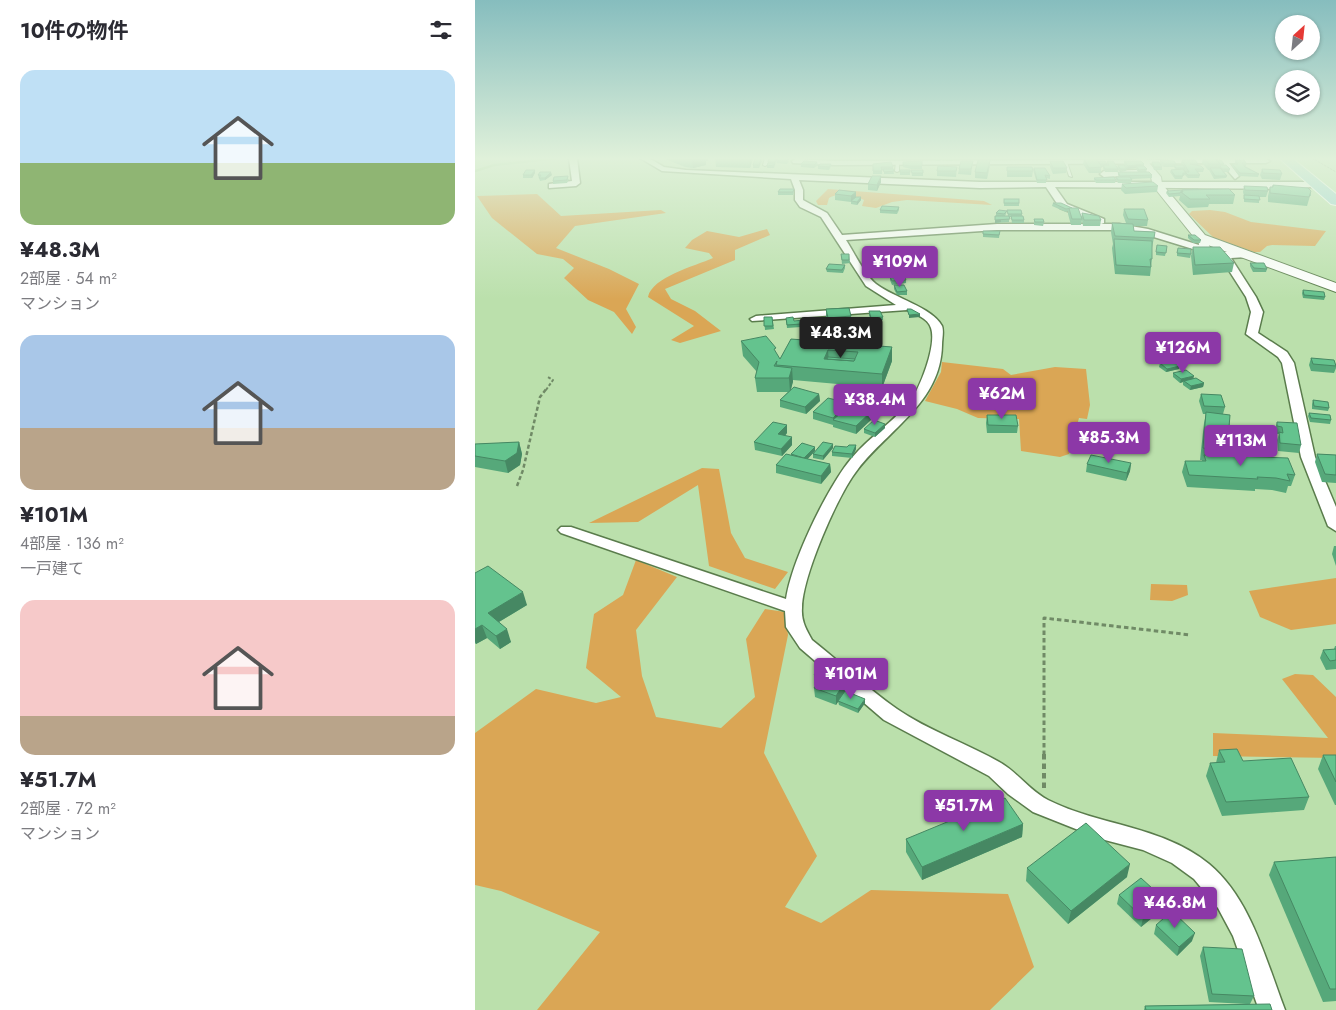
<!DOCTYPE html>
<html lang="ja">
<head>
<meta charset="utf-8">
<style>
  :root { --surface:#fff; --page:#f7f7f7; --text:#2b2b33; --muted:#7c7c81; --accent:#8c38a7 }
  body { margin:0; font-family:Jost,"Noto Sans JP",sans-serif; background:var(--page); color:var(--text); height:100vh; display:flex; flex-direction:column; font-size:19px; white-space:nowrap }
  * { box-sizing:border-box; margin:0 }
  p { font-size:16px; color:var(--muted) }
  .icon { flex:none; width:28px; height:28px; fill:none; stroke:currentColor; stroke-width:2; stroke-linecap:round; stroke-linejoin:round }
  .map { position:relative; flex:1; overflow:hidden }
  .drawer { display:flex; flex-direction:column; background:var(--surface); width:475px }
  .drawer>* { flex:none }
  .needle { width:32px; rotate:27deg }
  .tools { position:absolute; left:800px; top:15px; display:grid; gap:10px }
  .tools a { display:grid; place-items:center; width:45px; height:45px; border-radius:50%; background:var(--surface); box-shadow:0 1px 4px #0004; font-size:25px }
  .price { position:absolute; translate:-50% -42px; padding:0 11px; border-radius:5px; background:var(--accent); color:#fff; font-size:16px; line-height:32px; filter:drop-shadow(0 1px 2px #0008) }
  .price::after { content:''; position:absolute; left:50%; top:30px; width:15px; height:11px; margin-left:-8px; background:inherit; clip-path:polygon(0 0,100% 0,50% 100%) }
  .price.selected { background:#222; color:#fff }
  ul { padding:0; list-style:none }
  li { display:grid; align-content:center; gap:10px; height:265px; padding:0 20px }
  li span { display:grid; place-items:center; height:155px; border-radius:15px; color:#555 }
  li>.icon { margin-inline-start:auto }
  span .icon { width:90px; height:90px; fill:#fffc; stroke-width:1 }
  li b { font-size:21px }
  h2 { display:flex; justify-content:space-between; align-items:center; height:60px; padding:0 20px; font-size:21px }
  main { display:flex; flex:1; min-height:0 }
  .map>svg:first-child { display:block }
  .green { fill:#daa655 }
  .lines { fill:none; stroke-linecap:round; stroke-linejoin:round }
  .stream { stroke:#94cb7e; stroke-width:2.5 }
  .service-casing { stroke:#5a7c4c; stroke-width:2 }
  .minor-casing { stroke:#5a7c4c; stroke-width:3 }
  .tertiary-casing { stroke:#5a7c4c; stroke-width:2 }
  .primary-casing { stroke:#fff; stroke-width:2 }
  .path-far4 { stroke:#708a66; stroke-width:1; stroke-dasharray:2.5 1; stroke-linecap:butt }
  .path-far3 { stroke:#708a66; stroke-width:2; stroke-dasharray:3 2; stroke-linecap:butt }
  .path-far2 { stroke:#708a66; stroke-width:2.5; stroke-dasharray:4 2.5; stroke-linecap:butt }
  .path-far1 { stroke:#708a66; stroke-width:3; stroke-dasharray:4.5 3; stroke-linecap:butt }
  .path { stroke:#708a66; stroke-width:4; stroke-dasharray:5.5 4; stroke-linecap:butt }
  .service { fill:#fff; fill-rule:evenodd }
  .minor { fill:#fff; fill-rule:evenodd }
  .tertiary { fill:#fff; fill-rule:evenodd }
  .primary { fill:#97d4d5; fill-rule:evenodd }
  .wall { fill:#56a87a }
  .shaded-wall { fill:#468863 }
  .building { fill:#64c38e; stroke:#468863; fill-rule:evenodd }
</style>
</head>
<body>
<main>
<section class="drawer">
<h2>10件の物件<svg class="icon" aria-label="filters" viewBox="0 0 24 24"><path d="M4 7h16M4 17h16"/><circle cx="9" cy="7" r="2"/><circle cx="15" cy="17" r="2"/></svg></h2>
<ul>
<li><span style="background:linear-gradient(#bfe0f5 60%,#8fb573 0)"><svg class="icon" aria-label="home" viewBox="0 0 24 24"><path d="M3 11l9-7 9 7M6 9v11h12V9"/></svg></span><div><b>¥48.3M</b><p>2部屋 · 54 m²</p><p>マンション</p></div></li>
<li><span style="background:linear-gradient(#a9c7e8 60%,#b9a48a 0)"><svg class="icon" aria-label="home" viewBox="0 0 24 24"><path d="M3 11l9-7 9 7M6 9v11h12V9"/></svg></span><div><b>¥101M</b><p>4部屋 · 136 m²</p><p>一戸建て</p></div></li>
<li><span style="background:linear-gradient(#f6c9c9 75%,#b9a48a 0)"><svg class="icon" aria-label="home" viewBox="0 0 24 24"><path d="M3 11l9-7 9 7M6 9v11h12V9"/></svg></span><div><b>¥51.7M</b><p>2部屋 · 72 m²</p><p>マンション</p></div></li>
</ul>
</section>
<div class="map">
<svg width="861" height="1010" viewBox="0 0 861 1010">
  <rect width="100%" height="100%" fill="#bbe0ac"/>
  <g class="green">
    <path d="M353,189L509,201L517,205L432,200L417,202L401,208L387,206L389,200C380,195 363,192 354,198L352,205H343L341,201Z"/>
    <path d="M62,194L86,216L186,210L191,213L100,226L81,248L134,269L164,284L151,309L161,327L157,334L139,312L113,300L89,278L99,268L88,259L62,254L17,218L2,196Z"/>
    <path d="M735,210L750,212L776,222L851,231L840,246L797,245L792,246L785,252H779L739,238L714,214L717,211Z"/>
    <path d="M292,229L295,235L260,250V260L190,289L196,299L220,311L246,331L205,343L196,340L219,326L173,297C177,277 220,266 238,258L234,253L210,248L217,240L232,231L264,237Z"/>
    <path d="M467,362L528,369L536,375L580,367L611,369L615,405L612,419L604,418L594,454L585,457L546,451L544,419L503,418L482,409L450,401L466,372Z"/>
    <path d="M227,468L244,469L256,533L270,558L313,572L300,589L234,566L223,485L163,522L114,523Z"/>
    <path d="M161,560L202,577L161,630L167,676L181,717L246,728L280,697L271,639L290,609L310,612L313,635L289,753L342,856L310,907L346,923L396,890L533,894L559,967L515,1010H62L125,932L26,891L0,885V733L61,689L121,703L146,697L111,668L119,614L148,595Z"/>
    <path d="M861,578V624L816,630L785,617L774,591Z"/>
    <path d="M676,584L712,585L713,595L697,601L675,600Z"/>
    <path d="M820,674L838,675L861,697V758L738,756V733L853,738L807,679Z"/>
  </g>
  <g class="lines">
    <path class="stream" d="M0,171L19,165L84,158"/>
    <g class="service-casing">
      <g id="service">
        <path d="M290,158H294L292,165L290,166L288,165Z"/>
        <path d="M589,161L592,162L597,177L594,176Z"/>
        <path d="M421,162L424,163V171L422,172L420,171Z"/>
      </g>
    </g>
    <g class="minor-casing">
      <g id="minor">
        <path d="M94,158H102L105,183L101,186L74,188V184L97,181Z"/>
        <path d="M165,158H174L189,167L211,170L505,182H844V186L819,189L580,187L592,204L629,219V223L626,224L585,208L571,187L505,188L324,180L328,190V200L352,213L367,235L522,224H644L673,229L724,245L723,236L731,238L736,250L731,253L669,234L644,230H522L371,240C380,254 389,274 401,284C419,298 457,307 467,326C469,331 467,339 467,345C466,402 414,429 383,469C363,494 327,577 327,608C326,621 331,629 337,640C365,662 392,688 422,709C452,730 493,744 526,763C543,773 555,791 573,800C625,826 688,826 734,864C776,899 791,961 810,1010H784L758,936L743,908L719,879L697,863L668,850L626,839L558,812L533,794L514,776L409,720L325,648L311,627L310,611L86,533L83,530L86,527H96L311,599C317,561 347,500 369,468C387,442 414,426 434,403C445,389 462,345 456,328C453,318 440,314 432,310L277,321L275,319L281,316L421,305L391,286L346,217L325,207L320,200V190L316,179L187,171Z"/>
        <path d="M321,159L360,161L791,159L795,161L791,163H754L764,176L760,179L746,163L360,165L318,163L317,161Z"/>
        <path d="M662,170L665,171V175L629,177L625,174L629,171Z"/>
        <path d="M768,252L772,253V257L756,258L781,297L788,312L783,333L812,352L819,363L840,457L861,507V531L853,526L826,457L807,363L803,357L771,334L776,312L771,297L744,255L749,252Z"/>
      </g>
    </g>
    <g class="tertiary-casing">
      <path id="tertiary" d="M660,158H670L686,177L687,184L730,235L861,283V292L722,241L678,186L676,177Z"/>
    </g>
    <g class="primary-casing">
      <path id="primary" d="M804,158H817L861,194V205L856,204Z"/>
    </g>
    <path class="path-far4" d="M837,158L861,172"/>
    <path class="path-far3" d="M71,390L78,380L73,377"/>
    <path class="path-far2" d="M42,486L48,470L65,397L72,388"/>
    <path class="path-far1" d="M569,755V618L716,635"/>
    <path class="path" d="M569,754V790"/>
    <use href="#service" class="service"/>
    <use href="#minor" class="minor"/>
    <use href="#tertiary" class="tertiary"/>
    <use href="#primary" class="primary"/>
  </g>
  <g class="wall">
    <path d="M188,158H232L233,161H231V165L218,168L210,167Z"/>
    <path d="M240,158H278L275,168L241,167Z"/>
    <path d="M286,158L287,161L284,168H278V165Z"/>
    <path d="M295,158H302L299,168H292V166Z"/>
    <path d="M303,158H309H305L314,161L312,164L302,163L301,160Z"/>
    <rect x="335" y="158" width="29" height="2"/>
    <rect x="366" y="158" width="14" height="2"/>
    <path d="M387,158H401L400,161H387Z"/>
    <path d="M403,158H426V161L403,160Z"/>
    <rect x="461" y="158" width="4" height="3"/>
    <path d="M466,158H478V161L466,160Z"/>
    <rect x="479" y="158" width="10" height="1"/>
    <rect x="569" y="158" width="10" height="1"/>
    <path d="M592,158H597V160H593Z"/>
    <path d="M635,158H645V159H636Z"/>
    <path d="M646,158H653V159H647Z"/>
    <rect x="704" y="158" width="23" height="1"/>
    <path d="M728,158H743L741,159L749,164L748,165L755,169L754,172H749L752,176L751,178L739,179L734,170H733L727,163Z"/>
    <path d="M764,158H775L774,159H766Z"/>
    <path d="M780,158H790L789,159H782Z"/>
    <path d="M609,159L623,162V161L632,164L631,165H632V161L642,168L643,165L652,169L651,171L645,172L643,169V172H630L628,168V167H626V173H614L608,164Z"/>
    <path d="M515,160V166L512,179L500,178V172Z"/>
    <path d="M685,160L700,165H707L706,163L707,160L723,164L722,165L729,169L728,172H722L725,175L724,178H713L710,175L708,176L707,179H700L695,172L696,170L700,169L699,167H689L685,164L687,167V170H679L677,165V162L685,163Z"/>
    <path d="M760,160L771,163V166H770L784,174L783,177L764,176L757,166V164H761L760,163Z"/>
    <path d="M498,161L496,175L483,174L484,169Z"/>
    <path d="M575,161L592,168L591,173L578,174L575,167Z"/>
    <path d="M649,161L669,166L672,169L671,172L677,175V178L656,179L657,180L656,183H643L641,180V177H644L643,175V172H663L661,169V168L652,169L649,164Z"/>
    <path d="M342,162L343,165L339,168L326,167V164Z"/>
    <path d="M428,162L447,166V169H436L428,167Z"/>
    <path d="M356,164V166L354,170L343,169V166Z"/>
    <path d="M398,164L418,167L419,174H409V170H407V174H398Z"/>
    <path d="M482,167L481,177L462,176V171Z"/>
    <path d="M532,167L558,171L557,177H532Z"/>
    <path d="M559,168L575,176V179L571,178V183H562L558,170Z"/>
    <path d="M787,169L807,174L805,180L787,179L785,175Z"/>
    <rect x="425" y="170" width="10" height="5"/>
    <path d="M436,170H448V176H437Z"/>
    <path d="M60,173L57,178H48V175Z"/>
    <path d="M63,175H77L70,180L65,181Z"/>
    <path d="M619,178L641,180L640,183H621L619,180Z"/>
    <path d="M94,179L92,183L78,184V181Z"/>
    <path d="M406,182L402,191L393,190V184Z"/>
    <path d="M647,184L683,186L682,192L650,194L646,190Z"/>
    <path d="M798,185L836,193V196H835L832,206L793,202V196L795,187H797Z"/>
    <path d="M769,186L793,191L791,197H784V203L769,202V196L768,192Z"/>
    <path d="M724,190L760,195L758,204H734L733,207L713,208L704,200L705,196L694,197L691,193L692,191Z"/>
    <path d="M303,192H319L318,195H303Z"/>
    <path d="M381,192V197H386V200L382,205L376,204V202L360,200V194Z"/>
    <path d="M529,199L544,203V206H529Z"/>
    <path d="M578,203H586L606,218L607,213L626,220L625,226H608L607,220L606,225H596L593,214V211L591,212L577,206Z"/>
    <path d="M424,207V210L422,214L405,213V210Z"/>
    <path d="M649,209L673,220L672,226H658L659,231L680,232L677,248V259L675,276L640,274L637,248L638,244L636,232L637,223H651L648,215Z"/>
    <path d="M532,210L547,214V216L549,220V223H537L536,217H534V222L520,223V216H521V213L532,211L531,214L530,216H533Z"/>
    <path d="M559,219L569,222L568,226L559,225Z"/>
    <path d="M508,231H525L524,238L508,237Z"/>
    <path d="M713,235L726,240L725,243H718L713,238Z"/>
    <path d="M692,246L690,256L681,255V252Z"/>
    <path d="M718,247L759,263L757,272L718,275L716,256Z"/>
    <path d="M702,251L716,254L715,258L702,256Z"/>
    <path d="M411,253L429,254V266H410Z"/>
    <path d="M366,254H374L375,263L367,264Z"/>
    <path d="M394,257H407V266H409V273H392L393,266H394Z"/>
    <path d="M775,263L792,269L791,272H778L775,266Z"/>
    <path d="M370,265V268L368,273L352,272L351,269Z"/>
    <path d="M415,277L431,280V283L417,285L415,280Z"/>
    <path d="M419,285L432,291V295H422L419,289Z"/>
    <path d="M828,290L850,297L849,300L828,298L827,293Z"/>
    <path d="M351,309L376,316L377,323L353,325L351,316Z"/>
    <path d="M394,311L408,317V320L396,321L394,315Z"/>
    <path d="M289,317H297L299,329L290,330Z"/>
    <path d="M311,318L319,321L339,319L340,326L312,328Z"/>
    <path d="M316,339L417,347V361L407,388L318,380L316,390L344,394L345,401L331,414L305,407V400L313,392H282L280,378L282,372L268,356L266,341L301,353L305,359Z"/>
    <path d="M836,358L861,364V368L859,373L836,371L834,365Z"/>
    <path d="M685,363L705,366L704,369L691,372L684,367Z"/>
    <path d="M698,373L718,378L729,383L728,387L715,390L708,385V382L705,383L698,377Z"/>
    <path d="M726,394L750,407L748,414L752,452V456L820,475L816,486H813L811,493L797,490L780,489V491L712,487L707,472L710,461H727V460H725L729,423L731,414H728L724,401Z"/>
    <path d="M838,400L854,408L853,411L837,409V404Z"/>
    <path d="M373,406L398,418L381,434L358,427V425L338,419V412Z"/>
    <path d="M834,413L856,420L855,424L835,422L833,416Z"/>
    <path d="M512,415L543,426L542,433H512L511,423Z"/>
    <path d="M802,422L826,445L824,453L803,451L802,440L804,434H800V429Z"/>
    <path d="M410,428L400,437L389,433V429Z"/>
    <path d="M312,433L310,436L317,445L307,456L280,450L279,442Z"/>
    <path d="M44,442L47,454L45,465L33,473L0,467V444Z"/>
    <path d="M381,445V449L377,458L357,456V452Z"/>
    <path d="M340,447V451L332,459L355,464L356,472L346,484L301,473V465L316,455V454Z"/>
    <path d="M358,448L348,460L338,458V454Z"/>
    <path d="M842,454L861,455V483L847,482L840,462Z"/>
    <path d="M656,463L655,471L651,481L611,472L612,464Z"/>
    <path d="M859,546H861V566L857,554Z"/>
    <path d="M0,573L52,605L24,622L36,642L25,649L12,638L1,644L0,643Z"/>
    <path d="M860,646H861V669L851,670L845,658L848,650L859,649Z"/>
    <path d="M345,667L372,689L366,698L390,703L383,713L364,705L363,701L361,705L340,697L339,688L341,684H340L339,675Z"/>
    <path d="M744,750L768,761L834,797L829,810L747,816L731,776L735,763H741Z"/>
    <path d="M848,755H861V805H860L843,769Z"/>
    <path d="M548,824L547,837L447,880L431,852V839Z"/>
    <path d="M861,857V1001L848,1002L794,875L799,862Z"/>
    <path d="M552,868L652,877L593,924L551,881Z"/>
    <path d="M644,895L688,909L666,927L642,904Z"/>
    <path d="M681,925L717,941L702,956L679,934Z"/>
    <path d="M728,947L779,996L775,1004L797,1010H669L670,1006L771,1004L734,1002L725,956Z"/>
  </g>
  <g class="shaded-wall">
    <path d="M225,158H232L233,161H231V165L218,168L217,160Z"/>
    <path d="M275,158H278L275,168L274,159Z"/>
    <path d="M680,158H691V159L680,160Z"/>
    <path d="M669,164V167L661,166V168L652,169L653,166Z"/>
    <path d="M60,170V173L57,178L56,175Z"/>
    <path d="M76,172L77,175L70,180V178Z"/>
    <path d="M406,176V182L402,191V185Z"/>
    <path d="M381,192V198L376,201V202V196Z"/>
    <path d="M386,197V200L382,205V202Z"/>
    <path d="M526,219V222L520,223V220Z"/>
    <path d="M445,314V317L434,318V315Z"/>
    <path d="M417,347V361L407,388V374Z"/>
    <path d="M353,350L354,364L349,359Z"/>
    <path d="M705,366L704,369L691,372L692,369Z"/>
    <path d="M317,368L318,382L315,392L314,378Z"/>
    <path d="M719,376L718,380L709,381L708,382L705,383L706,379Z"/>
    <path d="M729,383L728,387L715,390L716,386Z"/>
    <path d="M344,394L345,401L331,414L330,407Z"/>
    <path d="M373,403V411L358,420V425V418Z"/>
    <path d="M398,410V418L381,434V426Z"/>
    <path d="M410,424V428L400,437V433Z"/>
    <path d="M312,425V433L304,442L303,434Z"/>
    <path d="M317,437V445L307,456L306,449Z"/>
    <path d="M44,442L47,454L45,465L33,473L30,461Z"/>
    <path d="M358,444V448L348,460V456Z"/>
    <path d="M381,445V449L377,458V454Z"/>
    <path d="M340,447V451L330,462L329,458Z"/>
    <path d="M656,463L655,471L651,481L652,473Z"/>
    <path d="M355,464L356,472L346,484V476Z"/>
    <path d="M48,592L52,605L17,626L13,613Z"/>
    <path d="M7,625L12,638L1,644L0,641V629Z"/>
    <path d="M32,629L36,642L25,649L21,636Z"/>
    <path d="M371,680L372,689L361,705V696Z"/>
    <path d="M390,699V703L383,713V709Z"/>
    <path d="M548,824L547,837L447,880V867Z"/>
    <path d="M655,864L652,877L593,924L596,911Z"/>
    <path d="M690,900L688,909L666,927L668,918Z"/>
    <path d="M720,933L717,941L702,956L704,947Z"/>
  </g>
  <g class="building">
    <path d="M206,158H225L217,160Z"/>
    <path d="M240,158H275L274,159Z"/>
    <path d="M286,158L284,165H278L280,159Z"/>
    <path d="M294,158H301L300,162H293Z"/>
    <path d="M304,158L314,159L311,161L301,160Z"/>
    <rect x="387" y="158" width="13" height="1"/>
    <path d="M729,158H740L745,164H734Z"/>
    <path d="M609,159H621L627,167L614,168Z"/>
    <path d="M503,160H515L512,173L500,172Z"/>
    <path d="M685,160L699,161L701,164H690Z"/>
    <path d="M707,160H720L723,164H715L726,166L729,169H720L725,175H713L710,172H714Z"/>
    <path d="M742,160H746L749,164H745Z"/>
    <path d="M760,160H769L771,163H767L770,167L784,174L765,173L757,164H763Z"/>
    <path d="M329,161L342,162L339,165L326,164Z"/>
    <path d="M447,161V166H436L428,165V162Z"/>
    <path d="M486,161H498L496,169H484Z"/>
    <path d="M575,161H588L592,168H578Z"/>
    <path d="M623,161H630L632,164H625Z"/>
    <path d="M632,161H638L643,169H630L628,165H634Z"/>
    <path d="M649,161H666L669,164L653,166Z"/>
    <path d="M416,162L418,167H406L407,171H398V164Z"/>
    <path d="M677,162H684L687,167H679Z"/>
    <path d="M293,163H300L299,165L292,166Z"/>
    <path d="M345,164H356L354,167L343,166Z"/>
    <path d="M643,165H649L652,169H645Z"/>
    <path d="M699,165H708L710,168H701Z"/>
    <path d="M745,165H751L755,169H747L745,166Z"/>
    <path d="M463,166L482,167L481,171H462Z"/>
    <path d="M661,166H669L672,169L664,170Z"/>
    <path d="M532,167H557L558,171H532Z"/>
    <path d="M559,168H570L575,176L570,175L572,180H562Z"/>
    <path d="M735,168H745L752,176H740Z"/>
    <path d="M408,169H418L419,171L409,172Z"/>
    <path d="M708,169L711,173H708V176H700L696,170Z"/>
    <path d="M787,169L805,170L807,174L788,173Z"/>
    <path d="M51,170H60L56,175H48Z"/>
    <rect x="425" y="170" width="10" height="2"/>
    <path d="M436,170H448V173H437Z"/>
    <path d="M65,172H76L70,178H64L66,175H63Z"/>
    <path d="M643,172H674L677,175L645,176Z"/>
    <path d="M93,176L92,180L78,181L79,177Z"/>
    <path d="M397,176H406L402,185L393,184Z"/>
    <path d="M639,177L641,180H621L619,178Z"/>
    <path d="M641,177H655L657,180H643Z"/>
    <path d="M678,182L683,186L651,188L647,184Z"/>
    <path d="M798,185L833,188L836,191L834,197L795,193V187H798Z"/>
    <path d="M769,186L792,187L793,191L770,190Z"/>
    <path d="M305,189H319L318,192H303Z"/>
    <path d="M723,189L724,190H707L705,193L694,194L692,191Z"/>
    <path d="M754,189L760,195H731L735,199H715L706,192H708L707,190Z"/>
    <path d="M364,190L381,192L376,196L360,194Z"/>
    <path d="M769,195L784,196L785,200L769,199Z"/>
    <path d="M381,197H386L382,202L376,201Z"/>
    <rect x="529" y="199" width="15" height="4"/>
    <path d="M578,203H586L597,208L591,209Z"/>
    <path d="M407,206L424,207L422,211L405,210Z"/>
    <path d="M594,208H603L607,219H597Z"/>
    <path d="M649,209H669L673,220L653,219Z"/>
    <path d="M524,210L532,211L529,214L521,213Z"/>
    <path d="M532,210H546L547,214H533Z"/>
    <path d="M607,213L624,216L626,220H609Z"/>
    <path d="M520,216H534L535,219L520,220Z"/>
    <path d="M536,216H548L549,220H537Z"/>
    <path d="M559,219H568L569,222H560Z"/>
    <path d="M637,223L658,224L659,231L680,232L679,238L640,236Z"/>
    <path d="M508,231H525L524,235L508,234Z"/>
    <path d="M713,235H720L726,240H719Z"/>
    <path d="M639,239L677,241V259H675L676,267L641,265Z"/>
    <path d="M682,245L692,246L691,253L681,252Z"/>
    <path d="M718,247H745L759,263L720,265Z"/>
    <path d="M703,248L716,249V254L702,253Z"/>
    <path d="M411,253L429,254V259H410Z"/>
    <path d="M366,254H374V260H367Z"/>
    <rect x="394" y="257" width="13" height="6"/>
    <path d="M775,263H789L792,269L779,268Z"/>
    <path d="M354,264L370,265L367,270L351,269Z"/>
    <path d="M393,266H409V270H392Z"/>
    <path d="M429,276L431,280L417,281L415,277Z"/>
    <path d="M419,285H429L432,291L422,292Z"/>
    <path d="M828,290L849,292L850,297L829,295Z"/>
    <path d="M374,308L376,316L353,318L351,309Z"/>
    <path d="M432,309H436L445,314L434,315Z"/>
    <path d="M394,311H405L408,317L396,318Z"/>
    <path d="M289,317H297L298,326H289Z"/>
    <path d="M318,317L319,321L339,319L340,323L312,325L311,318Z"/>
    <path d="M291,336L301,348L299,349L305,359L316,339L417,347L407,374L301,365L302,361L299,366L317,368L314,378H280L284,362L266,341ZM353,350L383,352L379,361L349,359Z"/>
    <path d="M353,357L380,359L379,361L352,359Z"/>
    <path d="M836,358L859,360L861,366L838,364Z"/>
    <path d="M697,360L705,366L692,369L685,363Z"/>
    <path d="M711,370L719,376L706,379L698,373Z"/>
    <path d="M721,378L729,383L716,386L709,381Z"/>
    <path d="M319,387L344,394L330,407L305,400Z"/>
    <path d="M726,394L746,395L750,407L729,406Z"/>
    <path d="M353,398L373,403L358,418L338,412Z"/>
    <path d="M838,400L853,402L854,408L839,406Z"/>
    <path d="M376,404L398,410L381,426L358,420Z"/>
    <path d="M731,412L755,415L752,452L728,448Z"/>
    <path d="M834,413L855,415L856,420L836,418Z"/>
    <path d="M512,415H541L543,426L513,425Z"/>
    <path d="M399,420L410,424L400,433L389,429Z"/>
    <path d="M298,422L312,425L303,434L317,437L306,449L279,442Z"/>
    <path d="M802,422L822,423L826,445L805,443L804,432L808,433L807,427L802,426Z"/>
    <path d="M44,442L42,453L30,461L0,456V444Z"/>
    <path d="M348,442L358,444L348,456L338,454Z"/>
    <path d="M327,443L340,447L329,458L316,454Z"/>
    <path d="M374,445H381L377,454L357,452L360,446L372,447Z"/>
    <path d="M311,454L355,464L346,476L301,465Z"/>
    <path d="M842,454L861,455V475L850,474Z"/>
    <path d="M616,455L656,463L652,473L612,464Z"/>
    <path d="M729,455L813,458L820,475L812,474L815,481L801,478L782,477L783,479L714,475L710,461H731Z"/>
    <path d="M13,566L48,592L13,613L32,629L21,636L7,625L0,629V573Z"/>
    <path d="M861,649V660L855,661L848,650Z"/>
    <path d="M355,665L371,680L361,696L339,688L346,678L339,675L345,667L352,670Z"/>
    <path d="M370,691L390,699L383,709L363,701Z"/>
    <path d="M762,749L768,761L816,758L834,797L751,802L735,763L750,762L744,750Z"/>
    <path d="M848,755H861V782Z"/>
    <path d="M530,798L548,824L447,867L431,839Z"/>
    <path d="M611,823L655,864L596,911L552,868Z"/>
    <path d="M861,857V989H855L799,862Z"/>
    <path d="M666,878L690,900L668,918L644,895Z"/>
    <path d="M697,911L720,933L704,947L681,925Z"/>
    <path d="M728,947L767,949L779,996L737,994Z"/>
    <path d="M795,1004L797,1010H671L670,1006Z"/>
  </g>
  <linearGradient id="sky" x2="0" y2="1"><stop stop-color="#86bdbe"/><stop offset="0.53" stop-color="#e0f1da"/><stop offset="1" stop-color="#e0f1da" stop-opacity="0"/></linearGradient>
  <rect width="861" height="299" fill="url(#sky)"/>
</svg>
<div class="tools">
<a><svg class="needle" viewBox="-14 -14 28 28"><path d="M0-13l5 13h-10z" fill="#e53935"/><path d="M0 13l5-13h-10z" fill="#7c7c81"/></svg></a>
<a><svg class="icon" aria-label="layers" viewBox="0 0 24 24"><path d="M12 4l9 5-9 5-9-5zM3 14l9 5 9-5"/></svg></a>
</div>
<b class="price" style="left:425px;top:288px">¥109M</b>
<b class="price selected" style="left:366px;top:359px">¥48.3M</b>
<b class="price" style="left:708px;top:374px">¥126M</b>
<b class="price" style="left:527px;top:420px">¥62M</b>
<b class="price" style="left:400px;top:426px">¥38.4M</b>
<b class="price" style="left:634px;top:464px">¥85.3M</b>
<b class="price" style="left:766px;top:467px">¥113M</b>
<b class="price" style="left:376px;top:700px">¥101M</b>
<b class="price" style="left:489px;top:832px">¥51.7M</b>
<b class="price" style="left:700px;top:929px">¥46.8M</b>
</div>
</main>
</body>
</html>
